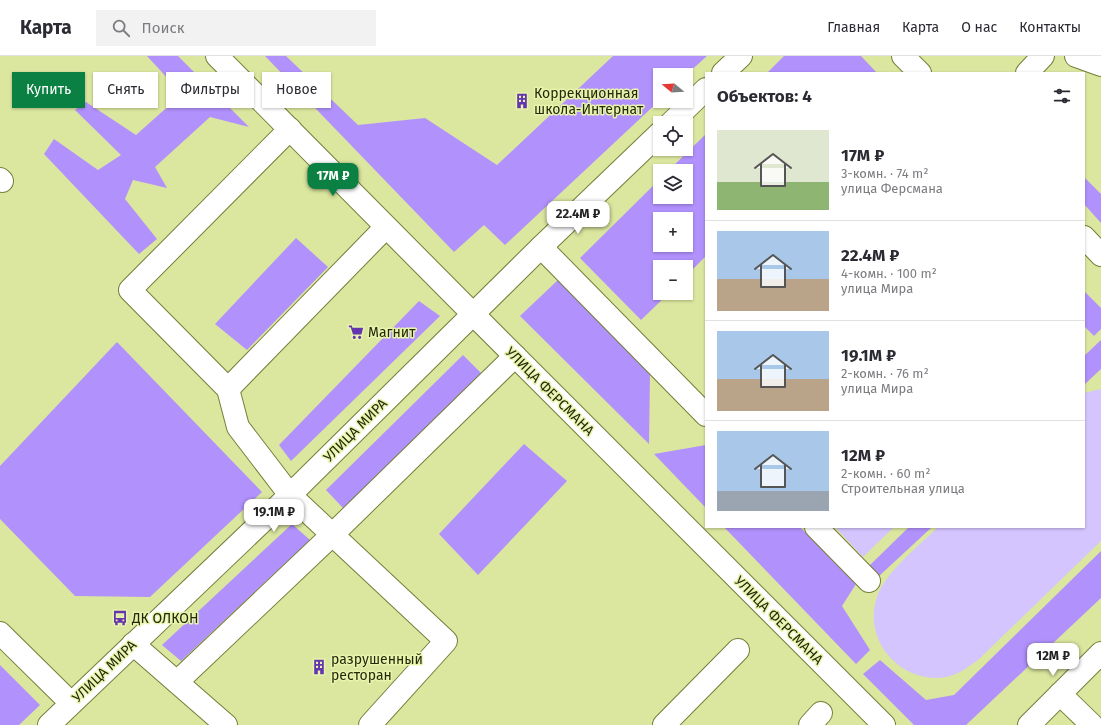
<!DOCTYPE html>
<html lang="ru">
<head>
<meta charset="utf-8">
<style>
  :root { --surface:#fff; --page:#f2f2f3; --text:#2b2b33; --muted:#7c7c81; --line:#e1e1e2; --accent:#0b8043 }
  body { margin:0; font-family:"Fira Sans",sans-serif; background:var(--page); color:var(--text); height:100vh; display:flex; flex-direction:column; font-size:15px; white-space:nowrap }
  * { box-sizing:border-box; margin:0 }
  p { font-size:13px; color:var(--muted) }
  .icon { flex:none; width:22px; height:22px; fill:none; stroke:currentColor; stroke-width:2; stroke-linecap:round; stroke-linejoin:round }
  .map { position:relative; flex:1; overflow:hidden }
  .details { position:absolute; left:705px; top:16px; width:380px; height:456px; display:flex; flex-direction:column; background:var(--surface); border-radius:0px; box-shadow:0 1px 3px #0004 }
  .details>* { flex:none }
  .guide { position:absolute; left:12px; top:16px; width:380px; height:36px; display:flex; gap:8px }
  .needle { width:26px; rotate:288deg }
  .controls { position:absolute; left:653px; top:12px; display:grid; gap:8px }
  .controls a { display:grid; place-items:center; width:40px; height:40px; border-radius:0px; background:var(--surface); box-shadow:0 1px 3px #0004; font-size:20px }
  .price { position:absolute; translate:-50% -34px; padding:0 9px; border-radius:8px; background:#fff; color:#222; font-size:13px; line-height:26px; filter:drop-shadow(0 1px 2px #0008) }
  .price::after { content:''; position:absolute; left:50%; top:24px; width:12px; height:9px; margin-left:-6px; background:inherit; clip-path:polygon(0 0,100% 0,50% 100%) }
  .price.active { background:var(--accent); color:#fff }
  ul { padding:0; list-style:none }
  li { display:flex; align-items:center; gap:12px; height:100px; padding:0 12px }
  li+li { border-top:1px solid var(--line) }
  li span { display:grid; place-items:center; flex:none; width:112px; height:80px; border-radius:0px; color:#555 }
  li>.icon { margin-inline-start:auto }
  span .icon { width:48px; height:48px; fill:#fffc; stroke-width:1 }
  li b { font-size:17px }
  h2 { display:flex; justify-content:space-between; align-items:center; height:48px; padding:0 12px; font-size:17px }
  .chip { padding:0 14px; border-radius:0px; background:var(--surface); box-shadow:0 1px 3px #0004; font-size:14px; line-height:36px }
  .chip.active { background:var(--accent); color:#fff }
  header { display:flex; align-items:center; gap:24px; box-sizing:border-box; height:56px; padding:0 20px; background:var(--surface); border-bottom:1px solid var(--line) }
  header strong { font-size:19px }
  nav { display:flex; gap:22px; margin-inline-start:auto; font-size:14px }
  .search { width:280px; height:36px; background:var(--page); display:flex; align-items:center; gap:10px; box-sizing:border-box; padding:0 14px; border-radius:0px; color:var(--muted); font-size:15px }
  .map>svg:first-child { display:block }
  .green { fill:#d4c5ff }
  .forest { fill:#b191fc; fill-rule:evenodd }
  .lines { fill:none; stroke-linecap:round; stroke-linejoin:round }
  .minor-casing { stroke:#747e39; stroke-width:24 }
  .minor { stroke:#fff; stroke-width:22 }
  .labels { text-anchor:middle; stroke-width:3; stroke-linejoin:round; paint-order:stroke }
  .poi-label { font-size:14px; fill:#24280b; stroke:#e8f4ac; text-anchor:start }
  .street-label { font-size:14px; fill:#24280b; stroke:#e8f4ac }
</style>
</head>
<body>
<header>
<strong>Карта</strong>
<div class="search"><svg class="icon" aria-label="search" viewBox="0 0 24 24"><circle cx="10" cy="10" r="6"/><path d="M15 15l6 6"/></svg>Поиск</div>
<nav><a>Главная</a><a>Карта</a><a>О нас</a><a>Контакты</a></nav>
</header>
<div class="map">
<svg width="1101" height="669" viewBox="0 0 1101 669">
  <rect width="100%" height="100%" fill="#dbe79f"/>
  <g class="green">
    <path d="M1101,333V485L978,604C966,613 953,622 937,622C896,622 863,582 877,541C885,516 919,490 938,471H1084V337Z"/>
    <path d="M835,471H894L863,501Z"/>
  </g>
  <g class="forest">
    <path d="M147,0H178L249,71L210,61L155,111L167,132L133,124L125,143L157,183L139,198L44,98L54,83L98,114L121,99L75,54L86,46L136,79L182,38Z"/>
    <path d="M265,0H286L358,69L425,62L497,109L613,0H707L686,19H660V44L505,189L484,169L454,196Z"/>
    <path d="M784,0H861L877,17H767Z"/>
    <path d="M706,78V200L686,220V211H660V237H669L641,264L580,202L660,123V141H686V115H668ZM660,163H686V189H660Z"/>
    <path d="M1084,121L1101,138V167L1084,148Z"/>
    <path d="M296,182L328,211L247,294L215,268Z"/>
    <path d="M558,224L650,317L649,388L520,260Z"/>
    <path d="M1084,235L1101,252V273L1094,280L1084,270Z"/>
    <path d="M419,245L440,260L291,405L279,389Z"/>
    <path d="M1101,284V313L1084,329V300Z"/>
    <path d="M117,286L262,436L150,541L75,540L0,463V410Z"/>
    <path d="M463,299L482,318L344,453L326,434Z"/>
    <path d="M524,388L567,425L478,519L439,478Z"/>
    <path d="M706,389V452L654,398Z"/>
    <path d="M292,468L310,484L181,605L162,589Z"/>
    <path d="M724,471H800L856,528L842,550L870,594L856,608Z"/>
    <path d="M909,471H932L878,521L869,510Z"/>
    <path d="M1101,495V542L966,669H914L863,618L880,604L926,644L954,639Z"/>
    <path d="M0,609L40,649L19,669H0Z"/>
  </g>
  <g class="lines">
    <g class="minor-casing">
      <g id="minor">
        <path d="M217,0L473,258L884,669"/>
        <path d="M903,0L920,17"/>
        <path d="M1076,0L1101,9"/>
        <path d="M723,17L741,0"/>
        <path d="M1027,17L1043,0"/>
        <path d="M671,67L706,33"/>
        <path d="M290,73L130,234L228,333L238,371L290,439L446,585L370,669"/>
        <path d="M0,123L2,125"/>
        <path d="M1084,181L1101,199"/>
        <path d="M541,191L706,359"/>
        <path d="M228,333L386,171"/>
        <path d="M816,471L869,525"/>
        <path d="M0,577L71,647"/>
        <path d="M133,588L226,669"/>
        <path d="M177,626L332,479L515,300"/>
        <path d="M1060,638L1092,669"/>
        <path d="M49,669L290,439L541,191L660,77"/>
        <path d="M664,669L738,594"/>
        <path d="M810,669L821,657"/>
        <path d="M1029,669L1101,597"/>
      </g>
    </g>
    <use href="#minor" class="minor"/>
  </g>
  <defs>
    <g id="building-bare" transform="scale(1.2)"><path d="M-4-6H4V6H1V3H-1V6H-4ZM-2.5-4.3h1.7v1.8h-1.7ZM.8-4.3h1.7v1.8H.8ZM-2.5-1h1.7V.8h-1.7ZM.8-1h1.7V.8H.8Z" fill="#6436ae" stroke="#e8f4ac" stroke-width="2.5" paint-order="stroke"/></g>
    <g id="supermarket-bare" transform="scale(1.2)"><path d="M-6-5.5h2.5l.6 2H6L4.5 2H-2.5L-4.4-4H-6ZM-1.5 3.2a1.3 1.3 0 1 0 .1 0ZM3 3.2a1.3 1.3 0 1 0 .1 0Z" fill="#6436ae" stroke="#e8f4ac" stroke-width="2.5" paint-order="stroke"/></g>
    <g id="bus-bare" transform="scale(1.2)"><path d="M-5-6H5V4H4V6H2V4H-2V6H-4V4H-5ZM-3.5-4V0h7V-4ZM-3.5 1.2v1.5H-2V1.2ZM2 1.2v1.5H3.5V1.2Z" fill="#6436ae" stroke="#e8f4ac" stroke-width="2.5" paint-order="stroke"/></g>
  </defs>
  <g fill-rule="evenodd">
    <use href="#building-bare" x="522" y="45"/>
    <use href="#supermarket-bare" x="356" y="276"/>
    <use href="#bus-bare" x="120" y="562"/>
    <use href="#building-bare" x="319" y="611"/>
  </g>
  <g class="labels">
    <g class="poi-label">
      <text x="534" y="42">Коррекционная<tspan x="534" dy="16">школа-Интернат</tspan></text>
      <text x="368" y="281">Магнит</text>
      <text x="132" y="567">ДК ОЛКОН</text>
      <text x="331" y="608">разрушенный<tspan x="331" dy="16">ресторан</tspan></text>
    </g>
    <g class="street-label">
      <text transform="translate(550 335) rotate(45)" y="5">УЛИЦА ФЕРСМАНА</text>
      <text transform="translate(355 374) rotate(-45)" y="5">УЛИЦА МИРА</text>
      <text transform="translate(779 564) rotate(45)" y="5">УЛИЦА ФЕРСМАНА</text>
      <text transform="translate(104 615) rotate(-44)" y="5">УЛИЦА МИРА</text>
    </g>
  </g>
</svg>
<div class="controls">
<a><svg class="needle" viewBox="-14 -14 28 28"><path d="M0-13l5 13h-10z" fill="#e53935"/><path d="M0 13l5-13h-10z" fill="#7c7c81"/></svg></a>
<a><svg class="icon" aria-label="locate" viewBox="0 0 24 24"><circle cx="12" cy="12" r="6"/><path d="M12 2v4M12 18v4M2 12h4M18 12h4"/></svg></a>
<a><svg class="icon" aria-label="layers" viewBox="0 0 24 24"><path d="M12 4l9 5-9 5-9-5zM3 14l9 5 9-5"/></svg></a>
<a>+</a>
<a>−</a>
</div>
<b class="price active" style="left:333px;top:141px">17M ₽</b>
<b class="price" style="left:578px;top:179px">22.4M ₽</b>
<b class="price" style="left:274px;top:477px">19.1M ₽</b>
<b class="price" style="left:1053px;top:621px">12M ₽</b>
<div class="guide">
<a class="chip active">Купить</a>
<a class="chip">Снять</a>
<a class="chip">Фильтры</a>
<a class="chip">Новое</a>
</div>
<section class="details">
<h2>Объектов: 4<svg class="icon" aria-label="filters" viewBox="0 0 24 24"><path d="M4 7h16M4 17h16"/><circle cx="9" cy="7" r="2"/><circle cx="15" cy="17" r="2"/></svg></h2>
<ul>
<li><span style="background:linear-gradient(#dfe7d0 65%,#8fb573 0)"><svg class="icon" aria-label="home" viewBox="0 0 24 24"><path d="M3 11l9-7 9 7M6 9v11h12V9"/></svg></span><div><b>17M ₽</b><p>3-комн. · 74 m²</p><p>улица Ферсмана</p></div></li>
<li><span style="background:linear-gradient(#a9c7e8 60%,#b9a48a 0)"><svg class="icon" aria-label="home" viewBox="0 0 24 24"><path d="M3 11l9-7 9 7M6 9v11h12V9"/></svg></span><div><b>22.4M ₽</b><p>4-комн. · 100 m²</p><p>улица Мира</p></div></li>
<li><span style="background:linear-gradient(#a9c7e8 60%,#b9a48a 0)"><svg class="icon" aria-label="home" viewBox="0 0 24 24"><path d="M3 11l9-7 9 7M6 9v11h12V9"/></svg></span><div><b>19.1M ₽</b><p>2-комн. · 76 m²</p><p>улица Мира</p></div></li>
<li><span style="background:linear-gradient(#a9c7e8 75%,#9aa5b1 0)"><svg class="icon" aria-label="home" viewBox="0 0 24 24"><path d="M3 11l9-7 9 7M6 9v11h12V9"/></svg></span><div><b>12M ₽</b><p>2-комн. · 60 m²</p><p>Строительная улица</p></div></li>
</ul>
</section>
</div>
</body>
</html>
